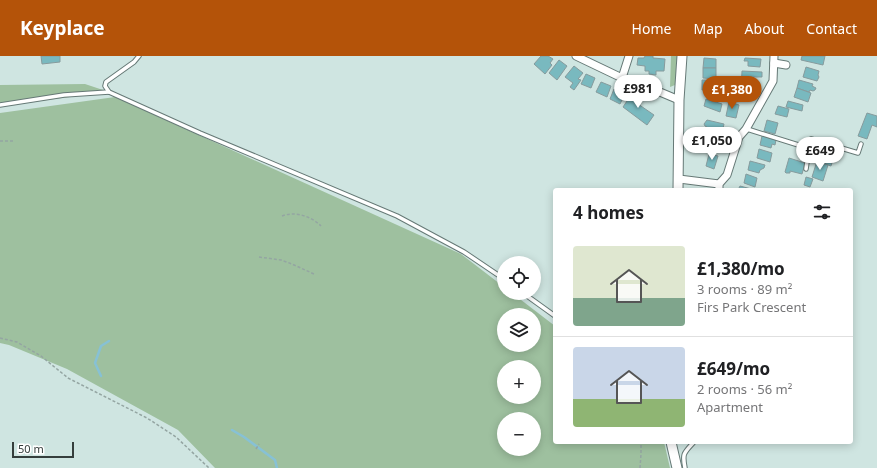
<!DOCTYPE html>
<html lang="en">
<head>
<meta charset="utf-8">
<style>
  :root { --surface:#fff; --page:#f6f6f6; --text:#202124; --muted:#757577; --line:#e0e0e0; --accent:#b45309 }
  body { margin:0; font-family:"Noto Sans",sans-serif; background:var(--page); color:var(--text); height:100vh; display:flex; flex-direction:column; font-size:15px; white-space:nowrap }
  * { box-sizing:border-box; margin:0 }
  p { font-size:13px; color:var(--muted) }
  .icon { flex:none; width:22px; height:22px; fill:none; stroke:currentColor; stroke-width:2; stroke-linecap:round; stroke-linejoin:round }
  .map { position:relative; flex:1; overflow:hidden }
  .sheet { position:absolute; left:553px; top:132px; width:300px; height:256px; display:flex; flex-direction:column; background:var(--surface); border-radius:4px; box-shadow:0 2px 10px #0003 }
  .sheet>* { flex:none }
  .fabs { position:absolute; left:497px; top:200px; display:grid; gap:8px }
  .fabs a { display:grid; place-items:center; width:44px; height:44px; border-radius:50%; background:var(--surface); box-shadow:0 2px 10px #0003; font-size:20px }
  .scale { position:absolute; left:12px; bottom:10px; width:62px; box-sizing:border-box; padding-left:4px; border:2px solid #353e3c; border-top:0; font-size:11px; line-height:14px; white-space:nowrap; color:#353e3c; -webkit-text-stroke:3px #fff; paint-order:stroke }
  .price { position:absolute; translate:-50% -34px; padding:0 9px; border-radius:14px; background:#fff; color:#222; font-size:13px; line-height:26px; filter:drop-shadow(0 1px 2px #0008) }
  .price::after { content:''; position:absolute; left:50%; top:24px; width:12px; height:9px; margin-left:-6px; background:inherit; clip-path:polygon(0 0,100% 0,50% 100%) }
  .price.current { background:var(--accent); color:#fff }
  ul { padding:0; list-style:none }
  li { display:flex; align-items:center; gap:12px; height:100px; padding:0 20px }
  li+li { border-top:1px solid var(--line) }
  li span { display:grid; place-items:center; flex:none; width:112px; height:80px; border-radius:4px; color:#555 }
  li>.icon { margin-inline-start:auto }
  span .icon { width:48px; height:48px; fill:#fffc; stroke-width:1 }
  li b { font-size:17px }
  h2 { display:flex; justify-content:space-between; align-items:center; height:48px; padding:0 20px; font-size:17px }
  header { display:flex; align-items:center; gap:24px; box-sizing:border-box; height:56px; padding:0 20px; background:var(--accent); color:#fff }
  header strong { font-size:19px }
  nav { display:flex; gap:22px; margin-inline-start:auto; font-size:14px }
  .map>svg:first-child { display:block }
  .green { fill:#9ec09f; fill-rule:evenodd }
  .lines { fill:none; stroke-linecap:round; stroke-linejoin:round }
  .stream { stroke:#87c1d5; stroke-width:2.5 }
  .building { fill:#79b9bf; stroke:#869b9d }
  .service-casing { stroke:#667976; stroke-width:5.5 }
  .minor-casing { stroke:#667976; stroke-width:9 }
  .tertiary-casing { stroke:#667976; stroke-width:11 }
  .path { stroke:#94a5a2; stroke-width:1.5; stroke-dasharray:3 2; stroke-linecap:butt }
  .service { stroke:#fff; stroke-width:3.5 }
  .minor { stroke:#fff; stroke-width:7 }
  .tertiary { stroke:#fff; stroke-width:9 }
</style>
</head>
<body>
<header>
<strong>Keyplace</strong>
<nav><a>Home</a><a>Map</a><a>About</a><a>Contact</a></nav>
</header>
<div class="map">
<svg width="877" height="412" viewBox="0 0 877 412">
  <rect width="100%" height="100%" fill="#cfe5e1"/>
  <g class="green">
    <path d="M671,0H678L677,25L675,29L670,31Z"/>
    <path d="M85,28L109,36L0,50V29Z"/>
    <path d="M115,41L461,198L504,231V237H512L555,270V386H664L670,412H215L178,374L67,313L9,289L0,287V57ZM504,259H534V289H504ZM504,311H534V341H504ZM504,363H534V393H504Z"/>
  </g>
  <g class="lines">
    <g class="stream">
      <path d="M101,320L95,307L101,290L109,285"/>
      <path d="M232,374L244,381L275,404L277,412"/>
    </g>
  </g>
  <g class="building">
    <path d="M41,0H60V6L42,8Z"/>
    <path d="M541,0H548L553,3L550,7L552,9L545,18L534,8Z"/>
    <path d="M645,0H653V2L665,3L664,15H656V19L649,18V15H645V10L637,9L638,2H644Z"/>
    <path d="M802,0H825L823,9L801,4Z"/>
    <path d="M704,2L716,3V12H703Z"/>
    <path d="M745,2L761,3L760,11L748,10V5H744Z"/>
    <path d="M559,4L567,10L557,24L549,17Z"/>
    <path d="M574,10L583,17L578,23L581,24L574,34L570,31L573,27L565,21Z"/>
    <path d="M806,11L819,15L818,19L819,21L817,25L803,21Z"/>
    <path d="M703,12H716V23L703,22Z"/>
    <path d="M742,15L762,16V21H753V36L741,35Z"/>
    <path d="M586,18L595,22L591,32L581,28Z"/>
    <path d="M702,24H714L715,34H702Z"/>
    <path d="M799,24L813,28L812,30L816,32L815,34L813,35L810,34L809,36L797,32Z"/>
    <path d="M601,26L611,30L607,41L596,36Z"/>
    <path d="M797,32L811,37L808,46L794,41Z"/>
    <path d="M614,33L625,38L620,48L610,43Z"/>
    <path d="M633,36L642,43L638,48L654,59L647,69L623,51Z"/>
    <path d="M706,43L722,48L720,56L704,50Z"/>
    <path d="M788,45L803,49L802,55L786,51Z"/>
    <path d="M729,46L739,49L736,62L726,60Z"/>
    <path d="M778,50L789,53L787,61L775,58Z"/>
    <path d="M867,57L877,60V71L872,69L867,83L858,80Z"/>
    <path d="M707,64L724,68L722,77L717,76L716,81L705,78L707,71L705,70L704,68Z"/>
    <path d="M767,64L778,67L775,78L764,75Z"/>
    <path d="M762,80L776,84L775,89L772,88L771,92L760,89Z"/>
    <path d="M708,84L720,86L717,96L706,93Z"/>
    <path d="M820,89L833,92L830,103H833L831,110L816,105Z"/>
    <path d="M759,93L772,97L770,106L757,102Z"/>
    <path d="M709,98L718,100L714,113L706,110Z"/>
    <path d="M789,102L805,107L802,118L790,115V117H786L785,116Z"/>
    <path d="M750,105L765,109L764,112L760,114L759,117L748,114Z"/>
    <path d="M817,105L828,109L823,125L812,121Z"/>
    <path d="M746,118L757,122L755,131L744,127Z"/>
    <path d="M806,121L813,123L810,131L804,129Z"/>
    <path d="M740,130L755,134H738Z"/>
  </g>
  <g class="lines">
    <g class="service-casing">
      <g id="service">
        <path d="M139,0L134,6L106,26L105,30L109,36L200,77L397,160L464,196L504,223"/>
        <path d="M0,49L64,39L109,36"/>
        <path d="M747,73L808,92L811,83L858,97L861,88"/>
        <path d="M806,113L808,99V92"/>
        <path d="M523,237L555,260"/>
        <path d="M685,412C682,397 684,397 694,386"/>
      </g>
    </g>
    <g class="minor-casing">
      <g id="minor">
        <path d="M576,0L622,22L636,26L679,44"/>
        <path d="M774,7L786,9"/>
        <path d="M622,22L629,0"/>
        <path d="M679,123L719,128"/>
        <path d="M719,134V128L727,119L739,81L746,73L773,25L774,0"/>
      </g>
    </g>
    <g class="tertiary-casing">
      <g id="tertiary">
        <path d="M678,134L679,44L682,0"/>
        <path d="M671,386L677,412"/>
      </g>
    </g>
    <g class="path">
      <path d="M0,85H14"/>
      <path d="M282,160C295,155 311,160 321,170"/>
      <path d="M259,201L281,204L292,208L314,218"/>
      <path d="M0,282L17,286L41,300L68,322L147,362L176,381L209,412"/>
      <path d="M256,393L259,388"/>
      <path d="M640,412L641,398V386"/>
    </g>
    <use href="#service" class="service"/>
    <use href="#minor" class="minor"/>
    <use href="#tertiary" class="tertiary"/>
  </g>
</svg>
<div class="fabs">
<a><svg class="icon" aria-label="locate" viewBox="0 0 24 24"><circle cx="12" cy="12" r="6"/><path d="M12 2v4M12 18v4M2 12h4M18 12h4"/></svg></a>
<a><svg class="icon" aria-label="layers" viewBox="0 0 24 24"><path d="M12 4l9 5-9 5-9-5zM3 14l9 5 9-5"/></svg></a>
<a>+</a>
<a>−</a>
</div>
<div class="scale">50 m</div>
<b class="price" style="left:638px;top:53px">£981</b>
<b class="price current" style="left:732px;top:54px">£1,380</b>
<b class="price" style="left:712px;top:105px">£1,050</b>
<b class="price" style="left:820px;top:115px">£649</b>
<section class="sheet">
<h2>4 homes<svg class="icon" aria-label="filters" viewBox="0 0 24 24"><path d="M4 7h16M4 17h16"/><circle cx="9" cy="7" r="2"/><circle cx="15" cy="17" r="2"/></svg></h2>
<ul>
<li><span style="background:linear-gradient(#dfe7d0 65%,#7fa58c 0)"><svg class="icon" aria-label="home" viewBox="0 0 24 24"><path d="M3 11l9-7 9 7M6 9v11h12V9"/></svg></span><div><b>£1,380/mo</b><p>3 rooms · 89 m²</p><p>Firs Park Crescent</p></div></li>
<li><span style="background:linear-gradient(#c9d6e8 65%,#8fb573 0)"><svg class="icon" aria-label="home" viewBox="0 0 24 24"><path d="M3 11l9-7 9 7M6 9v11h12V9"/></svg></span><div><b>£649/mo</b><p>2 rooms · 56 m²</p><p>Apartment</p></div></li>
</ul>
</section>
</div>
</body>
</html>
